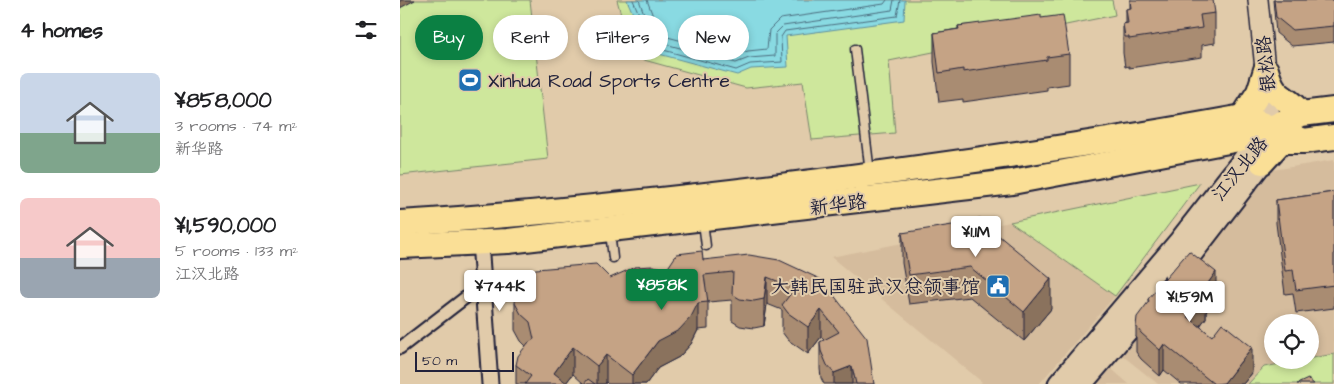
<!DOCTYPE html>
<html lang="en">
<head>
<meta charset="utf-8">
<style>
  :root { --surface:#fff; --page:#f2f2f2; --text:#202124; --muted:#757577; --accent:#0b8043 }
  body { margin:0; font-family:"Architects Daughter","LXGW WenKai TC",sans-serif; background:var(--page); color:var(--text); height:100vh; display:flex; flex-direction:column; font-size:19px; white-space:nowrap }
  * { box-sizing:border-box; margin:0 }
  p { font-size:16px; color:var(--muted) }
  .icon { flex:none; width:28px; height:28px; fill:none; stroke:currentColor; stroke-width:2; stroke-linecap:round; stroke-linejoin:round }
  .map { position:relative; flex:1; overflow:hidden }
  .details { display:flex; flex-direction:column; background:var(--surface); width:400px }
  .details>* { flex:none }
  .banner { position:absolute; left:15px; top:15px; width:475px; height:45px; display:flex; gap:10px }
  .tools { position:absolute; left:864px; top:314px; display:grid; gap:10px }
  .tools a { display:grid; place-items:center; width:55px; height:55px; border-radius:50%; background:var(--surface); box-shadow:0 2px 8px #0003; font-size:25px }
  .scale { position:absolute; left:15px; bottom:12px; width:99px; box-sizing:border-box; padding-left:5px; border:2px solid #22223b; border-top:0; font-size:14px; line-height:18px; white-space:nowrap; color:#22223b; -webkit-text-stroke:4px #e1cbaa; paint-order:stroke }
  .price { position:absolute; translate:-50% -42px; padding:0 11px; border-radius:5px; background:#fff; color:#222; font-size:16px; line-height:32px; filter:drop-shadow(0 1px 2px #0008) }
  .price::after { content:''; position:absolute; left:50%; top:30px; width:15px; height:11px; margin-left:-8px; background:inherit; clip-path:polygon(0 0,100% 0,50% 100%) }
  .price.on { background:var(--accent); color:#fff }
  ul { padding:0; list-style:none }
  li { display:flex; align-items:center; gap:15px; height:125px; padding:0 20px }
  li span { display:grid; place-items:center; flex:none; width:140px; height:100px; border-radius:8px; color:#555 }
  li>.icon { margin-inline-start:auto }
  span .icon { width:60px; height:60px; fill:#fffc; stroke-width:1 }
  li b { font-size:21px }
  h2 { display:flex; justify-content:space-between; align-items:center; height:60px; padding:0 20px; font-size:21px }
  .tag { padding:0 18px; border-radius:22px; background:var(--surface); box-shadow:0 2px 8px #0003; font-size:18px; line-height:45px }
  .tag.on { background:var(--accent); color:#fff }
  main { display:flex; flex:1; min-height:0 }
  .map>svg:first-child { display:block }
  .built { fill:#d5bc9d }
  .park { fill:#cee79c; stroke:#78846c }
  .water { fill:#89dae2; stroke:#60909f }
  .lines { fill:none; stroke-linecap:round; stroke-linejoin:round }
  .shore { stroke:#4b6c7e; stroke-width:1 }
  .service-casing { stroke:#22223b; stroke-width:11 }
  .pedestrian-casing { stroke:#22223b; stroke-width:15 }
  .minor-casing { stroke:#22223b; stroke-width:19 }
  .tertiary-casing { stroke:#22223b; stroke-width:22 }
  .secondary-casing { stroke:#22223b; stroke-width:25 }
  .primary-casing { stroke:#22223b; stroke-width:28 }
  .service { stroke:#e1cbaa; stroke-width:8 }
  .pedestrian { stroke:#e1cbaa; stroke-width:11 }
  .minor { stroke:#e1cbaa; stroke-width:15 }
  .tertiary { stroke:#e1cbaa; stroke-width:19 }
  .secondary { stroke:#e1cbaa; stroke-width:21 }
  .primary { stroke:#fadf96; stroke-width:24 }
  .wall { fill:#a98c72; stroke:#22223b }
  .shaded-wall { fill:#8a725d; stroke:#22223b }
  .building { fill:#c5a385; stroke:#22223b }
  .labels { text-anchor:middle; stroke-width:4; stroke-linejoin:round; paint-order:stroke }
  .street-label { font-size:19px; fill:#22223b; stroke:#e1cbaa }
  .poi-label { font-size:19px; fill:#22223b; stroke:#e1cbaa; text-anchor:start }
</style>
</head>
<body>
<main>
<section class="details">
<h2>4 homes<svg class="icon" aria-label="filters" viewBox="0 0 24 24"><path d="M4 7h16M4 17h16"/><circle cx="9" cy="7" r="2"/><circle cx="15" cy="17" r="2"/></svg></h2>
<ul>
<li><span style="background:linear-gradient(#c9d6e8 60%,#7fa58c 0)"><svg class="icon" aria-label="home" viewBox="0 0 24 24"><path d="M3 11l9-7 9 7M6 9v11h12V9"/></svg></span><div><b>¥858,000</b><p>3 rooms · 74 m²</p><p>新华路</p></div></li>
<li><span style="background:linear-gradient(#f6c9c9 60%,#9aa5b1 0)"><svg class="icon" aria-label="home" viewBox="0 0 24 24"><path d="M3 11l9-7 9 7M6 9v11h12V9"/></svg></span><div><b>¥1,590,000</b><p>5 rooms · 133 m²</p><p>江汉北路</p></div></li>
</ul>
</section>
<div class="map">
<svg width="934" height="384" viewBox="0 0 934 384">
  <rect width="100%" height="100%" fill="#e1cbaa"/>
  <filter id="ink" filterUnits="userSpaceOnUse"><feTurbulence type="fractalNoise" baseFrequency=".02" numOctaves="2"/><feDisplacementMap in="SourceGraphic" scale="10" xChannelSelector="R" yChannelSelector="G"/><feConvolveMatrix kernelMatrix="1 2 1 2 8 2 1 2 1" color-interpolation-filters="sRGB"/></filter>
  <g filter="url(#ink)">
    <g class="built">
      <path d="M934,160V354L910,359V322H872V360H902L864,367L848,384H758L718,352L873,170Z"/>
      <path d="M610,222L715,296L639,384H580L582,382L431,257Z"/>
      <path d="M707,365L729,384H692Z"/>
    </g>
    <g class="park">
      <path d="M0,0H130L148,159L0,175Z"/>
      <path d="M217,0H712L715,15L489,61L495,133L412,140L403,82L346,88L233,57Z"/>
      <path d="M800,183L715,296L610,222Z"/>
      <path d="M934,354V384H848L864,367Z"/>
    </g>
    <path class="water" d="M227,0H505L504,20L386,36L388,67L351,69L337,75L244,50L237,23Z"/>
    <g class="lines">
      <g class="shore">
        <path d="M233,0L242,21L249,46L336,70L350,64L382,62L381,37L385,31L497,16L500,0"/>
        <path d="M239,0L254,41L336,63L349,58L375,56V34L383,26L492,10L494,0"/>
        <path d="M247,0L260,35L335,55L348,51L367,49L369,30L380,19L484,4L487,0"/>
      </g>
      <g class="service-casing">
        <g id="service">
          <path d="M455,49L470,173"/>
          <path d="M303,222L306,246"/>
          <path d="M210,232L213,258"/>
        </g>
      </g>
      <g class="pedestrian-casing">
        <path id="pedestrian" d="M0,348L83,284"/>
      </g>
      <g class="minor-casing">
        <path id="minor" d="M80,241L90,384"/>
      </g>
      <g class="tertiary-casing">
        <path id="tertiary" d="M858,0L871,128"/>
      </g>
      <g class="secondary-casing">
        <g id="secondary">
          <path d="M775,275L862,162L866,146"/>
          <path d="M659,384L780,241L845,158L871,128"/>
          <path d="M681,384L755,298"/>
        </g>
      </g>
      <g class="primary-casing">
        <g id="primary">
          <path d="M843,117L859,92L866,70C875,102 885,93 901,114"/>
          <path d="M862,162L881,141H903"/>
          <path d="M0,223C144,214 287,198 429,180C568,162 706,142 843,117L871,128L901,114L934,110"/>
          <path d="M0,246L108,241L612,182L839,139L871,128L904,141L934,137"/>
        </g>
      </g>
      <use href="#service" class="service"/>
      <use href="#pedestrian" class="pedestrian"/>
      <use href="#minor" class="minor"/>
      <use href="#tertiary" class="tertiary"/>
      <use href="#secondary" class="secondary"/>
      <use href="#primary" class="primary"/>
    </g>
    <g class="wall">
      <path d="M730,0L815,13V43L802,45V57L729,68V66L725,67L723,53V24L726,23V9H730Z"/>
      <path d="M873,0H934V42L892,46L876,33Z"/>
      <path d="M641,18L669,54V84L647,87V90L563,102V99L539,102L534,62V33L558,29V26Z"/>
      <path d="M934,192V308L896,313L893,293L885,294L876,223V200Z"/>
      <path d="M502,233L598,235L651,309L624,341L570,297L509,304L502,263Z"/>
      <path d="M303,260L422,280L474,384H424L421,378L420,369V342L424,340L421,337L408,354L388,340L382,332V310L367,304L364,326L354,328L340,326L332,321V300L308,302V329L298,330L291,344L279,357L258,368L246,384H208L206,382L205,384H184L173,374L166,383L168,384H116V365L126,346L121,341L115,330V303L210,278L267,269Z"/>
      <path d="M816,298L806,312V318L800,326L852,373L843,384H781L764,370L760,376L741,359L736,352V326L748,303V299Z"/>
    </g>
    <g class="shaded-wall">
      <path d="M0,0H15L0,8Z"/>
      <path d="M816,272V298L806,312V318L787,342V316L803,290Z"/>
      <path d="M367,277V304L364,326V299Z"/>
      <path d="M651,279V309L624,341V312Z"/>
      <path d="M298,303V330L291,344L279,357L258,368L246,384H232V375L258,341Z"/>
      <path d="M421,310V337L408,354V327Z"/>
      <path d="M764,344V370L760,376V350Z"/>
      <path d="M173,347V374L165,384L154,373Z"/>
      <path d="M852,347V373L843,384H824V383Z"/>
      <path d="M206,355V382L205,384H197V366Z"/>
      <path d="M452,366V384H434V373Z"/>
    </g>
    <g class="building">
      <path d="M730,0H813L815,13L800,15L802,28L729,39V37H725L723,24L728,23L726,9L731,8Z"/>
      <path d="M874,0H934V26L892,30L876,17Z"/>
      <path d="M641,15V18L663,15L669,54L647,57V60L563,72V69L539,73L534,33L559,29L558,26Z"/>
      <path d="M934,192V285L896,290L893,270L885,271L876,200Z"/>
      <path d="M579,218L592,221L597,227L598,235L651,279L624,312L570,267L509,275L502,233L571,222Z"/>
      <path d="M302,251L303,260L349,255L379,260L422,280L467,338L474,384H456L452,366L434,373L427,365L421,351L420,342L439,332L421,310L408,327L388,313L382,305L395,288L367,277L364,299L354,301L340,299L332,294L333,272L304,275L308,302L298,303L291,317L279,330L258,341L232,375L206,355L197,366L173,347L154,373L168,384H125L131,376L116,365L118,356L128,343L134,339L130,322L121,314L115,303L117,284L125,274L136,269L196,264L210,278L235,267L253,266L267,269L277,254Z"/>
      <path d="M789,251L816,272L803,290L806,292L787,316L812,336L822,323L852,347L824,383L814,384L764,344L760,350L741,333L736,326L737,317L749,301L748,299Z"/>
      <path d="M188,379L195,384H184Z"/>
      <path d="M908,379L914,384H897Z"/>
    </g>
  </g>
  <defs>
    <g id="stadium-square" transform="scale(1.25)"><rect x="-9" y="-9" width="18" height="18" rx="4" fill="#1f6fb2" stroke="#e1cbaa"/><path d="M0-5a6.5 5 0 1 0 0 10a6.5 5 0 1 0 0-10ZM-3.5-1.8h7v3.6h-7Z" fill="#fff"/></g>
    <g id="civic-square" transform="scale(1.25)"><rect x="-9" y="-9" width="18" height="18" rx="4" fill="#1f6fb2" stroke="#e1cbaa"/><path d="M-.6-6.5H3V-4.5H.6V-3L4-1V1h2V6H-6V1h2V-1L-.6-3ZM-1.2 2.5V6h2.4V2.5Z" fill="#fff"/></g>
  </defs>
  <g fill-rule="evenodd">
    <use href="#stadium-square" x="70" y="80"/>
    <use href="#civic-square" x="598" y="286"/>
  </g>
  <g class="labels">
    <g class="street-label">
      <text transform="translate(865 64) rotate(-96)" y="7">银松路</text>
      <text transform="translate(839 168) rotate(-51)" y="7">江汉北路</text>
      <text transform="translate(438 204) rotate(-7)" y="7">新华路</text>
    </g>
    <g class="poi-label">
      <text x="88" y="87">Xinhua Road Sports Centre</text>
      <text x="580" y="293" text-anchor="end">大韩民国驻武汉总领事馆</text>
    </g>
  </g>
</svg>
<div class="tools">
<a><svg class="icon" aria-label="locate" viewBox="0 0 24 24"><circle cx="12" cy="12" r="6"/><path d="M12 2v4M12 18v4M2 12h4M18 12h4"/></svg></a>
</div>
<div class="scale">50 m</div>
<b class="price" style="left:576px;top:258px">¥1.1M</b>
<b class="price on" style="left:262px;top:311px">¥858K</b>
<b class="price" style="left:100px;top:312px">¥744K</b>
<b class="price" style="left:790px;top:323px">¥1.59M</b>
<div class="banner">
<a class="tag on">Buy</a>
<a class="tag">Rent</a>
<a class="tag">Filters</a>
<a class="tag">New</a>
</div>
</div>
</main>
</body>
</html>
